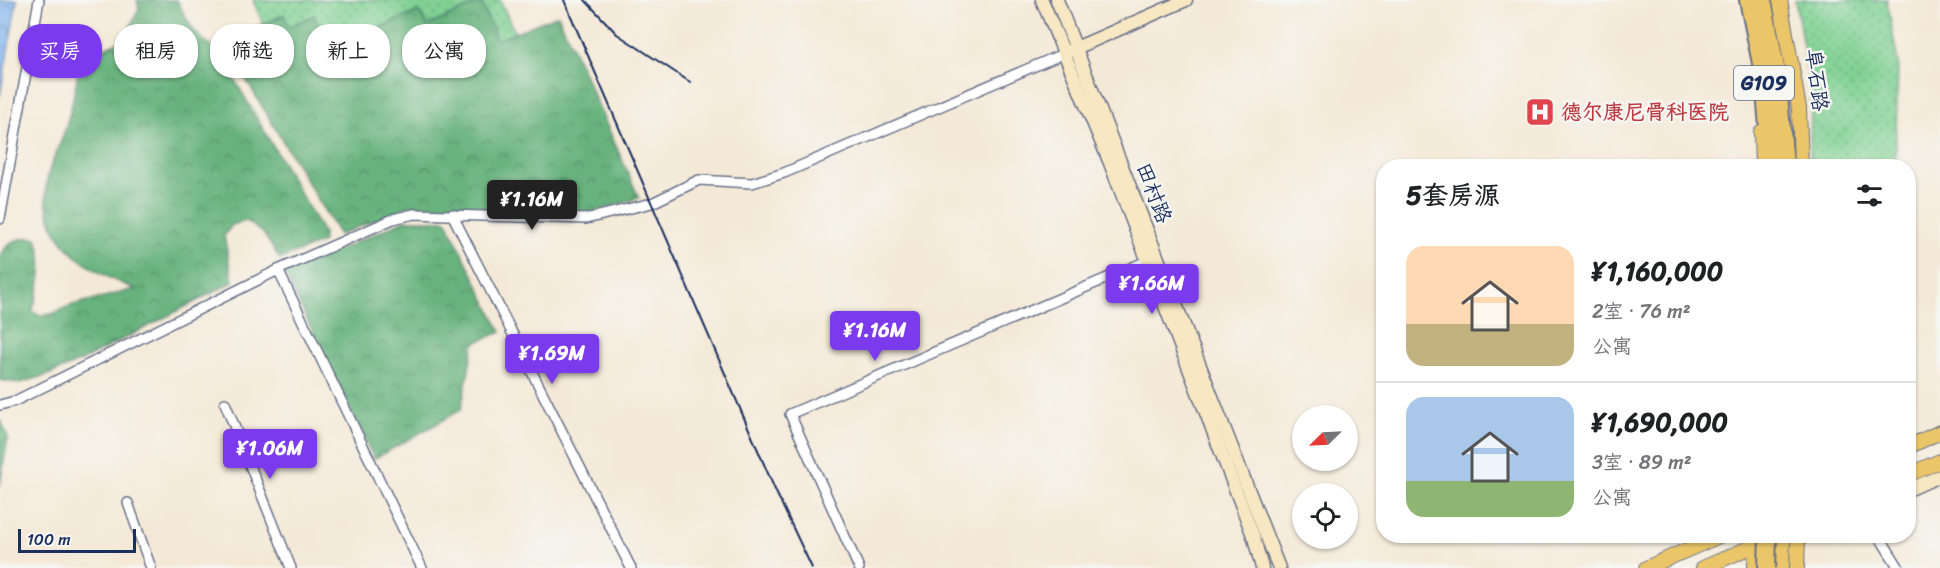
<!DOCTYPE html>
<html lang="zh">
<head>
<meta charset="utf-8">
<style>
  :root { --surface:#fff; --page:#f2f2f2; --text:#202124; --muted:#757577; --line:#e0e0e0; --accent:#7c3aed }
  body { margin:0; font-family:Sriracha,"LXGW WenKai TC",sans-serif; background:var(--page); color:var(--text); height:100vh; display:flex; flex-direction:column; font-size:22px; white-space:nowrap }
  * { box-sizing:border-box; margin:0 }
  p { font-size:20px; color:var(--muted) }
  .icon { flex:none; width:33px; height:33px; fill:none; stroke:currentColor; stroke-width:2; stroke-linecap:round; stroke-linejoin:round }
  .map { position:relative; flex:1; overflow:hidden }
  .drawer { position:absolute; left:1376px; top:159px; width:540px; height:384px; display:flex; flex-direction:column; background:var(--surface); border-radius:24px; box-shadow:0 2px 4px #0004 }
  .drawer>* { flex:none }
  .top-card { position:absolute; left:18px; top:24px; width:570px; height:54px; display:flex; gap:12px }
  .needle { width:39px; rotate:246deg }
  .controls { position:absolute; left:1292px; top:405px; display:grid; gap:12px }
  .controls a { display:grid; place-items:center; width:66px; height:66px; border-radius:50%; background:var(--surface); box-shadow:0 2px 4px #0004; font-size:30px }
  .scale { position:absolute; left:18px; bottom:15px; width:118px; box-sizing:border-box; padding-left:6px; border:3px solid #1b2f5e; border-top:0; font-size:16px; line-height:21px; white-space:nowrap; color:#1b2f5e; -webkit-text-stroke:4px #f6f6f2; paint-order:stroke }
  .price { position:absolute; translate:-50% -51px; padding:0 14px; border-radius:6px; background:var(--accent); color:#fff; font-size:20px; line-height:39px; filter:drop-shadow(0 2px 3px #0008) }
  .price::after { content:''; position:absolute; left:50%; top:36px; width:18px; height:14px; margin-left:-9px; background:inherit; clip-path:polygon(0 0,100% 0,50% 100%) }
  .price.on { background:#222; color:#fff }
  ul { padding:0; list-style:none }
  li { display:flex; align-items:center; gap:18px; height:150px; padding:0 30px }
  li+li { border-top:2px solid var(--line) }
  li span { display:grid; place-items:center; flex:none; width:168px; height:120px; border-radius:18px; color:#555 }
  li>.icon { margin-inline-start:auto }
  span .icon { width:72px; height:72px; fill:#fffc; stroke-width:1 }
  li b { font-size:26px }
  h2 { display:flex; justify-content:space-between; align-items:center; height:72px; padding:0 30px; font-size:26px }
  .chip { padding:0 21px; border-radius:24px; background:var(--surface); box-shadow:0 2px 4px #0004; font-size:21px; line-height:54px }
  .chip.on { background:var(--accent); color:#fff }
  .map>svg:first-child { display:block }
  .green { fill:url(#green-dots); stroke:#4e8078; stroke-width:1.5 }
  .forest { fill:url(#forest-crowns); stroke:#42716e; stroke-width:1.5 }
  .water { fill:url(#water-ripples); stroke:#4e72a6; stroke-width:1.5 }
  .lines { fill:none; stroke-linecap:round; stroke-linejoin:round }
  .street-casing { stroke:#677088; stroke-width:12 }
  .secondary-casing { stroke:#677088; stroke-width:15 }
  .primary-casing { stroke:#677088; stroke-width:16 }
  .highway-casing { stroke:#677088; stroke-width:20 }
  .street { stroke:#fff; stroke-width:9 }
  .secondary { stroke:#f7e8c3; stroke-width:12 }
  .primary { stroke:#ebc669; stroke-width:14 }
  .highway { stroke:#ebc669; stroke-width:16 }
  .rail { stroke:#1b2f5e; stroke-width:2 }
  .highway-bridge-casing { stroke:#677088; stroke-width:20; stroke-linecap:butt }
  .highway-bridge { stroke:#ebc669; stroke-width:16 }
  .labels { text-anchor:middle; stroke-width:5; stroke-linejoin:round; paint-order:stroke }
  .shield { fill:#f6f6f2; stroke:#5d6b8a; stroke-width:1.5 }
  .shield-label { font-size:20px; font-weight:bold; fill:#1b2f5e }
  .street-label { font-size:21px; fill:#1b2f5e; stroke:#f6f6f2 }
  .health-label { font-size:21px; font-weight:bold; fill:#be3a42; stroke:#f6f6f2; text-anchor:start }
</style>
</head>
<body>
<div class="map">
<svg width="1940" height="568" viewBox="0 0 1940 568">
  <defs>
    <pattern id="green-dots" width="8" height="8" patternUnits="userSpaceOnUse" patternTransform="scale(1.5)"><rect width="8" height="8" fill="#80d193"/><path d="M2 2h.1M6 6h.1" fill="none" stroke="#68aa7b" stroke-width="1.8" stroke-linecap="round"/></pattern>
    <pattern id="forest-crowns" width="20" height="18" patternUnits="userSpaceOnUse" patternTransform="scale(1.5)"><rect width="20" height="18" fill="#68b37d"/><path d="M2 6a3 3 0 1 1 6 0M12 15a3 3 0 1 1 6 0" fill="none" stroke="#55926a"/></pattern>
    <pattern id="water-ripples" width="26" height="14" patternUnits="userSpaceOnUse" patternTransform="scale(1.5)"><rect width="26" height="14" fill="#81b5ee"/><path d="M2 4q2-2 4 0t4 0M15 11q2-2 4 0t4 0" fill="none" stroke="#6994c4"/></pattern>
  </defs>
  <rect width="100%" height="100%" fill="#f6f6f2"/>
  <filter id="ink" filterUnits="userSpaceOnUse"><feTurbulence type="fractalNoise" baseFrequency=".0167" numOctaves="2"/><feDisplacementMap in="SourceGraphic" scale="12" xChannelSelector="R" yChannelSelector="G"/><feConvolveMatrix kernelMatrix="1 2 1 2 8 2 1 2 1" color-interpolation-filters="sRGB"/></filter>
  <filter id="wash" filterUnits="userSpaceOnUse"><feTurbulence type="fractalNoise" baseFrequency=".008" numOctaves="4" result="noise"/><feDisplacementMap in="SourceGraphic" scale="24" xChannelSelector="R" yChannelSelector="G"/><feGaussianBlur stdDeviation="1.35" result="paint"/><feColorMatrix in="noise" values="0 0 0 0 0 0 0 0 0 0 0 0 0 0 0 0 0 1.4 0 .05"/><feComposite in="paint" operator="in"/></filter>
  <g filter="url(#wash)">
    <rect width="100%" height="100%" fill="#f4e9d7"/>
    <g class="green">
      <path d="M253,0H500L515,33L497,41L481,2L427,26L419,11L327,50L288,28L283,15L263,24Z"/>
      <path d="M1795,0H1887L1898,64L1895,166H1810L1811,92Z"/>
    </g>
    <g class="forest">
      <path d="M137,0H177C187,21 196,39 217,49L323,233V242L280,259L263,233L246,221L232,225L224,236L233,282L81,361L45,376L19,383L0,380V256C9,241 18,237 36,238C47,260 40,289 32,312L39,315L52,314L69,306L135,289C89,271 44,245 46,187C47,170 56,155 62,139C71,113 76,86 80,59L124,39L139,9Z"/>
      <path d="M481,2L497,40L558,15L639,198L584,215L411,205L339,235L223,41L284,15L289,27L314,15L328,50L419,11L427,26Z"/>
      <path d="M405,220H446L501,332L474,343L461,410L374,459L285,274Z"/>
      <path d="M0,419L8,437L0,485Z"/>
    </g>
    <path class="water" d="M0,0H17L0,96Z"/>
  </g>
  <g filter="url(#ink)">
    <g class="lines">
      <g class="street-casing">
        <g id="street">
          <path d="M452,214L631,568"/>
          <path d="M0,219L39,0"/>
          <path d="M278,270L422,568"/>
          <path d="M225,403L291,568"/>
          <path d="M0,405L15,401L278,270L393,219L414,214L586,219L652,203L699,180L752,183L784,173L1065,53"/>
          <path d="M128,503L151,568"/>
          <path d="M1879,536L1899,568"/>
          <path d="M859,568L790,414L1147,261"/>
        </g>
      </g>
      <g class="secondary-casing">
        <g id="secondary">
          <path d="M1042,0L1110,163L1254,538L1262,568"/>
          <path d="M1057,0L1279,568"/>
          <path d="M1069,51L1186,0"/>
          <path d="M1908,490L1940,476"/>
        </g>
      </g>
      <g class="primary-casing">
        <g id="primary">
          <path d="M1780,0L1799,108L1801,166"/>
          <path d="M1761,132L1762,166"/>
          <path d="M1908,447L1940,432"/>
          <path d="M1908,475L1940,461"/>
          <path d="M1646,568L1719,536"/>
          <path d="M1703,568L1776,536"/>
          <path d="M1755,568L1756,537"/>
          <path d="M1797,568L1798,536"/>
        </g>
      </g>
      <g class="highway-casing">
        <g id="highway">
          <path d="M1748,0L1764,78L1771,166"/>
          <path d="M1763,0L1777,73L1785,166"/>
          <path d="M1781,568L1782,536"/>
        </g>
      </g>
      <use href="#street" class="street"/>
      <use href="#secondary" class="secondary"/>
      <use href="#primary" class="primary"/>
      <use href="#highway" class="highway"/>
      <g class="rail">
        <path d="M564,0L776,492L812,568"/>
        <path d="M585,0L617,34L690,82"/>
      </g>
      <g class="highway-bridge-casing">
        <path id="highway-bridge" d="M1767,568L1768,536"/>
      </g>
      <use href="#highway-bridge" class="highway-bridge"/>
    </g>
  </g>
  <defs>
    <g id="hospital-square" transform="scale(1.5)"><rect x="-9" y="-9" width="18" height="18" rx="4" fill="#e0444e" stroke="#f6f6f2"/><path d="M-5-5h3v3.5h4V-5h3V5h-3V1.5h-4V5h-3Z" fill="#fff"/></g>
  </defs>
  <g fill-rule="evenodd">
    <use href="#hospital-square" x="1540" y="112"/>
  </g>
  <g class="labels">
    <rect class="shield" x="1734" y="66" width="60" height="34" rx="4.5"/>
    <g class="shield-label">
      <text x="1764" y="90">G109</text>
    </g>
    <g class="street-label">
      <text transform="translate(1817 80) rotate(83)" y="7">阜石路</text>
      <text transform="translate(1154 193) rotate(69)" y="7">田村路</text>
    </g>
    <g class="health-label">
      <text x="1561" y="119">德尔康尼骨科医院</text>
    </g>
  </g>
</svg>
<div class="controls">
<a><svg class="needle" viewBox="-14 -14 28 28"><path d="M0-13l5 13h-10z" fill="#e53935"/><path d="M0 13l5-13h-10z" fill="#757577"/></svg></a>
<a><svg class="icon" aria-label="locate" viewBox="0 0 24 24"><circle cx="12" cy="12" r="6"/><path d="M12 2v4M12 18v4M2 12h4M18 12h4"/></svg></a>
</div>
<div class="scale">100 m</div>
<b class="price on" style="left:532px;top:231px">¥1.16M</b>
<b class="price" style="left:1152px;top:315px">¥1.66M</b>
<b class="price" style="left:875px;top:362px">¥1.16M</b>
<b class="price" style="left:552px;top:385px">¥1.69M</b>
<b class="price" style="left:270px;top:480px">¥1.06M</b>
<div class="top-card">
<a class="chip on">买房</a>
<a class="chip">租房</a>
<a class="chip">筛选</a>
<a class="chip">新上</a>
<a class="chip">公寓</a>
</div>
<section class="drawer">
<h2>5套房源<svg class="icon" aria-label="filters" viewBox="0 0 24 24"><path d="M4 7h16M4 17h16"/><circle cx="9" cy="7" r="2"/><circle cx="15" cy="17" r="2"/></svg></h2>
<ul>
<li><span style="background:linear-gradient(#ffd9b3 65%,#c2b280 0)"><svg class="icon" aria-label="home" viewBox="0 0 24 24"><path d="M3 11l9-7 9 7M6 9v11h12V9"/></svg></span><div><b>¥1,160,000</b><p>2室 · 76 m²</p><p>公寓</p></div></li>
<li><span style="background:linear-gradient(#a9c7e8 70%,#8fb573 0)"><svg class="icon" aria-label="home" viewBox="0 0 24 24"><path d="M3 11l9-7 9 7M6 9v11h12V9"/></svg></span><div><b>¥1,690,000</b><p>3室 · 89 m²</p><p>公寓</p></div></li>
</ul>
</section>
</div>
</body>
</html>
